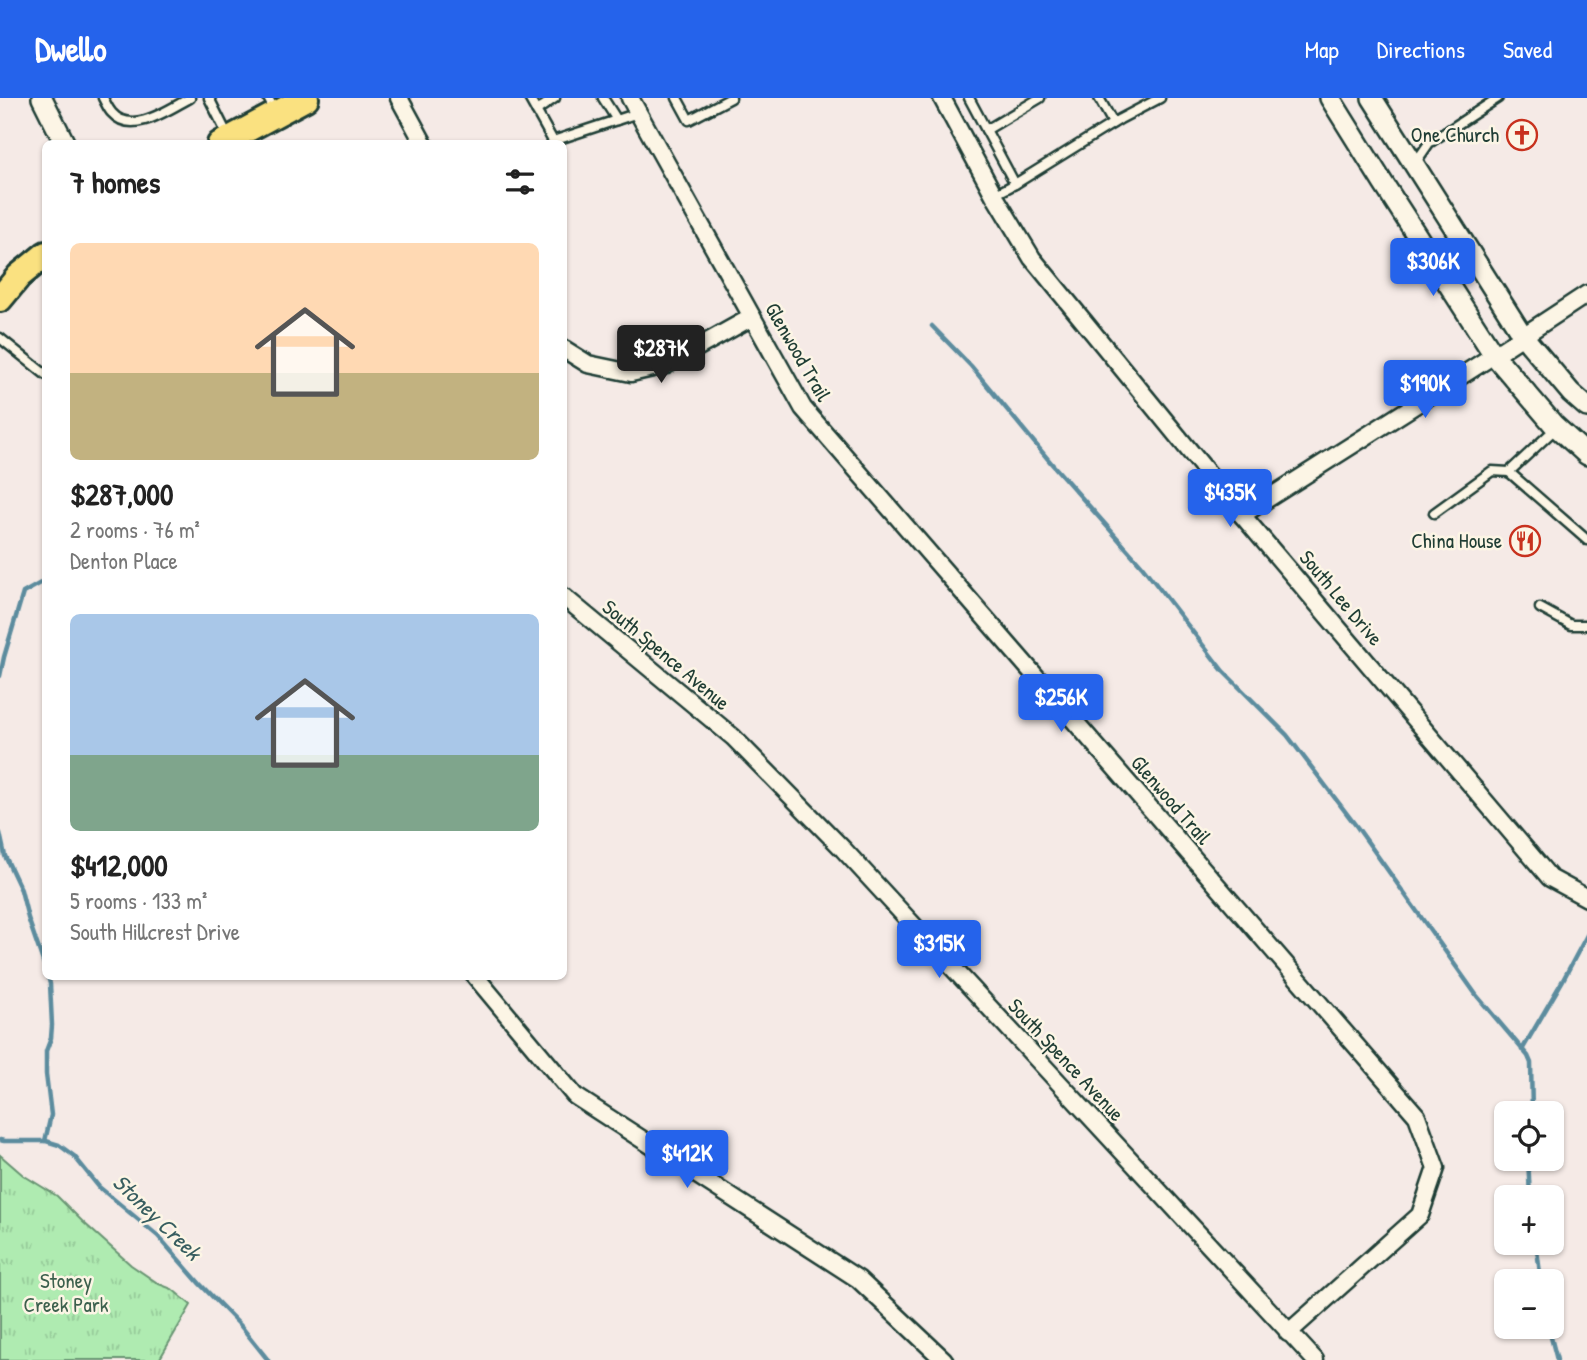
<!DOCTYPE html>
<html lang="en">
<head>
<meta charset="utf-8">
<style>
  :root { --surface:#fff; --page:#f6f6f6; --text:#222; --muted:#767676; --accent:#2563eb }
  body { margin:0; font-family:"Patrick Hand",sans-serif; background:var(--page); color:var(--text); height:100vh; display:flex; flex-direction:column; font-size:26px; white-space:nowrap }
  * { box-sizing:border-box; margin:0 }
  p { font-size:23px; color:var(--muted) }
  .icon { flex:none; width:38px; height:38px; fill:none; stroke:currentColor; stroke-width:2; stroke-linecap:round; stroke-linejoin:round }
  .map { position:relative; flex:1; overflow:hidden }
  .drawer { position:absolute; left:42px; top:42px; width:525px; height:840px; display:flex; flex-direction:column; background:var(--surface); border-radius:10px; box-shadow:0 2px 5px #0004 }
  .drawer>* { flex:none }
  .tools { position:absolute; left:1494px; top:1003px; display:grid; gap:14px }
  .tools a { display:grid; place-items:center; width:70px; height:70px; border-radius:10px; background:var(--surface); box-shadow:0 2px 5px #0004; font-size:35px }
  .price { position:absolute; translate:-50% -60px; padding:0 16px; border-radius:7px; background:var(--accent); color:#fff; font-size:23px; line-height:46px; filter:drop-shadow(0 2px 4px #0008) }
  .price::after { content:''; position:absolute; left:50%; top:42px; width:21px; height:16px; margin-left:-10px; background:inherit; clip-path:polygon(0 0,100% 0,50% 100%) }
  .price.active { background:#222; color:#fff }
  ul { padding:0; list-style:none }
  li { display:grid; align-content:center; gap:14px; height:371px; padding:0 28px }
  li span { display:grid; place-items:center; height:217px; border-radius:10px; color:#555 }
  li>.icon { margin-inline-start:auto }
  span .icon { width:126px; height:126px; fill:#fffc; stroke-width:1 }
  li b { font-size:30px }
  h2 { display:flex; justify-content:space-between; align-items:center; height:84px; padding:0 28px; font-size:30px }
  header { display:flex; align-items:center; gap:42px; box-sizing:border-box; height:98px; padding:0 35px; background:var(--accent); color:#fff }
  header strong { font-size:33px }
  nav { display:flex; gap:38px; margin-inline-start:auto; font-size:24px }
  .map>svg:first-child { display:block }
  .park { fill:url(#park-tufts); stroke:#679472; stroke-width:2 }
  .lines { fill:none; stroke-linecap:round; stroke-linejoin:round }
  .stream { stroke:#5c8c9e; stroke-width:4.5 }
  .service-casing { stroke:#1f3d34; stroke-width:13 }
  .minor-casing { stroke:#1f3d34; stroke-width:21 }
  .tertiary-casing { stroke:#1f3d34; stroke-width:24 }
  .primary-casing { stroke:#1f3d34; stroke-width:30 }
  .service { stroke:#fcf5e5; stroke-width:8 }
  .minor { stroke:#fcf5e5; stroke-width:16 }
  .tertiary { stroke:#fcf5e5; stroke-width:19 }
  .primary { stroke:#fae180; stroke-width:24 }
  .labels { text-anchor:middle; stroke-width:5; stroke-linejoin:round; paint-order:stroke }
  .poi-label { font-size:21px; fill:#1f3d34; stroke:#fcf5e5; text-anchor:end }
  .street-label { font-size:21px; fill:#1f3d34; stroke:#fcf5e5 }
  .park-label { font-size:21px; fill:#3c604d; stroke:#fcf5e5 }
  .water-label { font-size:23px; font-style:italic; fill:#385e60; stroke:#fcf5e5 }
</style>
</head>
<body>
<header>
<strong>Dwello</strong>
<nav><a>Map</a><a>Directions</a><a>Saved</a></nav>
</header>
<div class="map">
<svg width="1587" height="1262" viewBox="0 0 1587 1262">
  <defs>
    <pattern id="park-tufts" width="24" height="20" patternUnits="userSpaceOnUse" patternTransform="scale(1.75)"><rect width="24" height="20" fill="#afebb1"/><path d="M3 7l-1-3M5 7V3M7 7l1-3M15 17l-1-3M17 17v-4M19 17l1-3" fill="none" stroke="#96ca99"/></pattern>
  </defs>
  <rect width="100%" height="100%" fill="#f5eae6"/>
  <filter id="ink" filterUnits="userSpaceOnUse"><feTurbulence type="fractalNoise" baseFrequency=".0143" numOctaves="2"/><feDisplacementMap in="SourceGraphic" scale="14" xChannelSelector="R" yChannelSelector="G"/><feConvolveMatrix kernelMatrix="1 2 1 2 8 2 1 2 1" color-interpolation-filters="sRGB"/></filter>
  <g filter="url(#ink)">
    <path class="park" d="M0,1057L23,1077L57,1098L83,1124L131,1167L159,1186L172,1191L191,1207L159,1262H0Z"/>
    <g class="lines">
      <g class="stream">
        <path d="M932,228L971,268L1052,366L1142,468L1223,573L1287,637L1357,729L1477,898L1528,958L1531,965L1532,1015"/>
        <path d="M0,578L4,559L23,495L46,482"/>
        <path d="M0,735L5,758L21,792L28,820L46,872"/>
        <path d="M1522,952L1563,882L1587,837"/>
        <path d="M0,1042L4,1043H46L59,1047L74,1058L99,1089L158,1138L200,1186L240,1227L268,1262"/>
        <path d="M45,1043L51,1017L46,976V953L51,940L52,927L50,886L48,878"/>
        <path d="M1528,1060L1530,1099"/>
        <path d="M1536,1144L1541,1183"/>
        <path d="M1548,1228L1557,1262"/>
      </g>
      <g class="service-casing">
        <g id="service">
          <path d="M103,0C106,5 108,11 112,15C132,38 169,11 190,0"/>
          <path d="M209,0L228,38"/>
          <path d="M268,0L275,13"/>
          <path d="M529,0L553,43L638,15"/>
          <path d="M603,0L617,22"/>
          <path d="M677,0L689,22L731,0"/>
          <path d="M969,0L1015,86"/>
          <path d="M1099,0L1113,25"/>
          <path d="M536,13L555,0"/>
          <path d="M986,32L1040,0"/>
          <path d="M1416,64L1429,45L1498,0"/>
          <path d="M994,97L1015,86L1120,21L1160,0"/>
          <path d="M0,240L46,277"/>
          <path d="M1556,330L1509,374L1587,442"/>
          <path d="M1434,415L1492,373L1509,374"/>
          <path d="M1540,510L1571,527H1587"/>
        </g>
      </g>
      <g class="minor-casing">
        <g id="minor">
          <path d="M399,0L424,46"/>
          <path d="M630,0L803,310L1417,1018L1436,1070L1420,1117L1288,1235"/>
          <path d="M942,0L994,97L1032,160L1242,417L1550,780L1587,800"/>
          <path d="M564,251L588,266L631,275L666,267L752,219"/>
          <path d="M1242,417L1494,257L1587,196"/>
          <path d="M564,499L733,639L843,751L1315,1262"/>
          <path d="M475,878L575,998L858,1181L944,1262"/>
        </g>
      </g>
      <g class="tertiary-casing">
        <g id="tertiary">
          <path d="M42,0L65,46"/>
          <path d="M1330,0L1383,85L1494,257L1553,326L1587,357"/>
          <path d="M1372,0L1523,238L1571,295L1587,309"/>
        </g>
      </g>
      <g class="primary-casing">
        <g id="primary">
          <path d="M220,46L306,0"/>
          <path d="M0,201L19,178L46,156"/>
        </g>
      </g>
      <use href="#service" class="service"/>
      <use href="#minor" class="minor"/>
      <use href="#tertiary" class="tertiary"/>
      <use href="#primary" class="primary"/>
    </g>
  </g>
  <defs>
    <g id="church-ring" transform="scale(1.575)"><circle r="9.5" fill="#fcf5e5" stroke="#c8321e" stroke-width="1.5"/><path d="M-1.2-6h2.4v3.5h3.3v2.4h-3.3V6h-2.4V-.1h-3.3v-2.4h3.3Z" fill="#c8321e"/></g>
    <g id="restaurant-ring" transform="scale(1.575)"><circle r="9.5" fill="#fcf5e5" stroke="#c8321e" stroke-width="1.5"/><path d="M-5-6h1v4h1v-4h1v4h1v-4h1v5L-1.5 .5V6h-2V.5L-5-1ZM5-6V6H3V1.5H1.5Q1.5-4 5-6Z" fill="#c8321e"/></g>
  </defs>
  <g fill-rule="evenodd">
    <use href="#church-ring" x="1522" y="37"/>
    <use href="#restaurant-ring" x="1525" y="443"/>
  </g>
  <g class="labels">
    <g class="poi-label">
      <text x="1499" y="44">One Church</text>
      <text x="1502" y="450">China House</text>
    </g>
    <g class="street-label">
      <text transform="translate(798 254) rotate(60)" y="7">Glenwood Trail</text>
      <text transform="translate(1341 500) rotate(50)" y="7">South Lee Drive</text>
      <text transform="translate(666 557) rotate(40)" y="7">South Spence Avenue</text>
      <text transform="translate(1171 702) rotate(49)" y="7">Glenwood Trail</text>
      <text transform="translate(1066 962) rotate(47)" y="7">South Spence Avenue</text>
    </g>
    <g class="park-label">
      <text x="66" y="1190">Stoney<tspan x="66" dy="24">Creek Park</tspan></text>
    </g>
    <g class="water-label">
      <text transform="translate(157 1119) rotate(44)" y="8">Stoney Creek</text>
    </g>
  </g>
</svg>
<div class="tools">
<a><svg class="icon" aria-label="locate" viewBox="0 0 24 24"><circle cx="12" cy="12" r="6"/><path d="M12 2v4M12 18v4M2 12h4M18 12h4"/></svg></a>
<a>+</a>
<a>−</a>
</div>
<b class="price" style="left:1433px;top:200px">$306K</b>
<b class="price active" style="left:661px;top:287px">$287K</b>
<b class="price" style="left:1425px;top:322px">$190K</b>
<b class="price" style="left:1230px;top:431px">$435K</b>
<b class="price" style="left:1061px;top:636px">$256K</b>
<b class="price" style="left:939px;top:882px">$315K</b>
<b class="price" style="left:687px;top:1092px">$412K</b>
<section class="drawer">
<h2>7 homes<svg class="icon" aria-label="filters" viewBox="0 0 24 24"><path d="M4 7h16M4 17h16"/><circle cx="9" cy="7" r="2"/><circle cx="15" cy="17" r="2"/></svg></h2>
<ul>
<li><span style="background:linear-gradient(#ffd9b3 60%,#c2b280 0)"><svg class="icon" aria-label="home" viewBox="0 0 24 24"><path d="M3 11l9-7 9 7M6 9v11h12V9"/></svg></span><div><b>$287,000</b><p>2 rooms · 76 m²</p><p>Denton Place</p></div></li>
<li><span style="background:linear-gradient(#a9c7e8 65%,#7fa58c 0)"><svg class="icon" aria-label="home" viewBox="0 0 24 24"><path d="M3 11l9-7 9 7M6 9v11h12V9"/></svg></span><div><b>$412,000</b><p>5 rooms · 133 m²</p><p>South Hillcrest Drive</p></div></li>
</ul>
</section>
</div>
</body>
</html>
